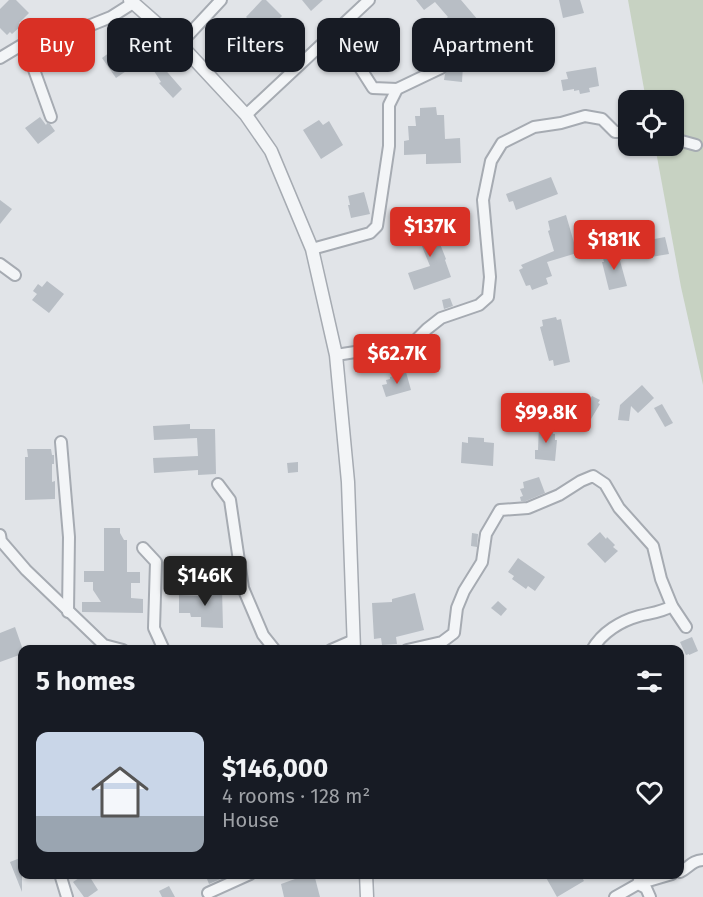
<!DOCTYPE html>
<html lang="en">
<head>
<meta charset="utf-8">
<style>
  :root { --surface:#171b24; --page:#20242c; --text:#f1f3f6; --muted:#9ea1a6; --line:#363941; --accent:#d93025 }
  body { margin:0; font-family:"Fira Sans",sans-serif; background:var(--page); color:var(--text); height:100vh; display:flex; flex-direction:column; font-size:22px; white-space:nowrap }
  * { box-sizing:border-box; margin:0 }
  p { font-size:20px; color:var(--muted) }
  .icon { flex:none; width:33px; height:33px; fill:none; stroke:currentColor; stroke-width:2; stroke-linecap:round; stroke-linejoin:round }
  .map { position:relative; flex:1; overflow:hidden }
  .details { position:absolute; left:18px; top:645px; width:666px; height:234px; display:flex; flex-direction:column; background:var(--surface); border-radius:12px; box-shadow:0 2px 4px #0004 }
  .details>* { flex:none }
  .banner { position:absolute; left:18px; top:18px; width:668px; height:54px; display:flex; gap:12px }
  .buttons { position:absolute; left:618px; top:90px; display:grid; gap:12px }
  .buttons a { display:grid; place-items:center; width:66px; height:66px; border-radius:12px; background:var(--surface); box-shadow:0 2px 4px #0004; font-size:30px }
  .price { position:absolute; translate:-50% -51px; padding:0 14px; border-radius:6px; background:var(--accent); color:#fff; font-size:20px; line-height:39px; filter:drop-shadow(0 2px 3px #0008) }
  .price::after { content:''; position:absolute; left:50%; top:36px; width:18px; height:14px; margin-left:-9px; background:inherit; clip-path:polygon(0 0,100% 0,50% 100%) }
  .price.current { background:#222; color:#fff }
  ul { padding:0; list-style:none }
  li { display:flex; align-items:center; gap:18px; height:150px; padding:0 18px }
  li+li { border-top:2px solid var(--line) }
  li span { display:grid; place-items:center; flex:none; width:168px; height:120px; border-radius:12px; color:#555 }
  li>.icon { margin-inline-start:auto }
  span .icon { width:72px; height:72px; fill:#fffc; stroke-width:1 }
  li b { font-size:26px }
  h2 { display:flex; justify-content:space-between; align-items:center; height:72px; padding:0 18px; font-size:26px }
  .chip { padding:0 21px; border-radius:12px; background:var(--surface); box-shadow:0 2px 4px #0004; font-size:21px; line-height:54px }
  .chip.current { background:var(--accent); color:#fff }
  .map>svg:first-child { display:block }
  .green { fill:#c7d2c2 }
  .building { fill:#b8bec5 }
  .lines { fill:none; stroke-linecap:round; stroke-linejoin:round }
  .minor-casing { stroke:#a6abb2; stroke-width:14 }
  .tertiary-casing { stroke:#a6abb2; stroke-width:15 }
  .minor { stroke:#f3f5f7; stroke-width:10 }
  .tertiary { stroke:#f3f5f7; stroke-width:12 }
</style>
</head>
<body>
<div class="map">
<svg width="703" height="897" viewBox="0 0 703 897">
  <rect width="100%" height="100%" fill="#e1e4e8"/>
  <path class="green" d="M628,0H703V385L681,287L655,146H674V100H646Z"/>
  <g class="building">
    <path d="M9,0H16L29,13L19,23L21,26L12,34L10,32L7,35L0,28V9Z"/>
    <path d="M262,0H266L282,16L264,34L246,17Z"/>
    <path d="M302,0H323L311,11Z"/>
    <path d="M416,0H461L478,20L459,37L444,20L448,17L435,2L424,10Z"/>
    <path d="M559,0H580L584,13L563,18Z"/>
    <path d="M370,21L373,27L376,25L382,34L363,47L353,32Z"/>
    <path d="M117,47L132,67L116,78L102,58Z"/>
    <path d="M447,63L463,65L462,82L444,80L445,74L448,69Z"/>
    <path d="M162,66L182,89L173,98L159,83L161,82L154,71Z"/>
    <path d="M596,67L599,86L589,88L590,92L580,94L579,90L574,91V89L563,91L561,80L568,79L566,72Z"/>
    <path d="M436,107L437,115H444L445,139L460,138L461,163L426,164V154L404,155V141L409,140L408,126H416L415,116H420V108Z"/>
    <path d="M40,117L46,125L47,123L50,124L55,131L38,144L25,128Z"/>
    <path d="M319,120L323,125L329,121L343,145L321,159L303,130Z"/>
    <path d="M551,177L558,194L516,210L513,201L509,202L506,194Z"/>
    <path d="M364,192L370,214L351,218L348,205H350L348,196Z"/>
    <path d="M0,200L12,209L0,224Z"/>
    <path d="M566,215L577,253L547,262L552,276L546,278L548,284L532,290L530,285L526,286L519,270L523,268L521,265L554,251L548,231L550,230L548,221Z"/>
    <path d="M429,216L446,259L445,260L451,277L414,290L408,273L430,266L419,239L424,237L417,221Z"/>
    <path d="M665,237L669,254L651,257L650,249L635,252L633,243Z"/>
    <path d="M617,250L627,286L609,290L602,262H604L602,254Z"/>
    <path d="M47,281L64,294L49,313L32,300L37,294L33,291L38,284L42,287Z"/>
    <path d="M450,298L453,306L444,309L442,300Z"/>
    <path d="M556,317L557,320L561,319L570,362L554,366L553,360L549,361L540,327L543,326L542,320Z"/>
    <path d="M406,372L411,390L386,397L382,385L387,384L386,380L390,379V377Z"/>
    <path d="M642,385L654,398L638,413L631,406L629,421L618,420L620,405Z"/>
    <path d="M592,396L600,400L598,403L600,404L591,419L589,418L588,419L580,415Z"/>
    <path d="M662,404L673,423L665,427L654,408Z"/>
    <path d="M190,424V429H215L216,474L198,475V470L154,473L153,458L198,456L197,438L154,440L153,426Z"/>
    <path d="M539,425L554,426L553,434H555V440H557L555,461L535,459V450H538Z"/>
    <path d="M468,437L484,438V442L494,443L493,466L461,463L462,442L468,443Z"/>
    <path d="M27,449H51L52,455H54V464H52V482L55,481V499L25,500V457H28Z"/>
    <path d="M298,462V472L288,473L287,463Z"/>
    <path d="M539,477L545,493L526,501H521L520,497L523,496L520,489L524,488L523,482Z"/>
    <path d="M104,528H120V533L124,540H127V572H140V583H131V598L143,599V613L82,612V602H101L93,590V582H84V571H104Z"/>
    <path d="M600,532L606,539L607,537L615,545L613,547L618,551L605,563L587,544Z"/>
    <path d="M472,533L478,534L477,547L471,546Z"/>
    <path d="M518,558L545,577L535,591L528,586L526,589L512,579L514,576L508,572Z"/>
    <path d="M202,589H222L223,628L201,627V617H191L190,613H179V595L202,596Z"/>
    <path d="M415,593L424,630L396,637L397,644L382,645L381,638L374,639L372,603L392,602V599Z"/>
    <path d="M498,601L507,609L501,616L491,608Z"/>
    <path d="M15,627L22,647V654L0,662V633Z"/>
    <path d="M692,637L698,651L689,655V654L686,655L680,642Z"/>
    <path d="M20,858L22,865V892L10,862Z"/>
    <path d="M85,874H88L98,890L88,897H84L73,882Z"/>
    <path d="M205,874H230V875L209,884Z"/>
    <path d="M309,874H314L320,897H284L281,884Z"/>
    <path d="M544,874H580L584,881L557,897Z"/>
    <path d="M169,886L175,897H162L159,891Z"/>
  </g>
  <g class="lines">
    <g class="minor-casing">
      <g id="minor">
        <path d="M336,30L373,88L397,89"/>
        <path d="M30,40L28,53L51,117"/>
        <path d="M180,44L221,0"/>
        <path d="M0,58L30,40L65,33L91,25L111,17L133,3"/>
        <path d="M246,115L369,0"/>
        <path d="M674,139L696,145"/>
        <path d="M312,249L370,233L377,226L389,146V105L397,89L441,68"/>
        <path d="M0,264L15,275"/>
        <path d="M336,355L413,343L427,329L441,318L479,305L488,297L490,277L483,200L491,161L502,143L534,127L561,123L585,116L602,119L615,132H628"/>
        <path d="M61,442L69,537L68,612"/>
        <path d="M218,484L230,500L243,588L263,635L275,650"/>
        <path d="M0,535L1,541L26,570L104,645L123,650"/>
        <path d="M143,548L156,562L154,628L164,650"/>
        <path d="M331,650L354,640"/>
        <path d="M407,650L442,642L454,633L457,608L464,591L482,562L486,534L500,510L528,508L559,495L581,481L593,476L605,484L619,508L653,546L661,579L672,606L686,627"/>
        <path d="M592,650C602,632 621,621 639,616C651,613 662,612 672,606"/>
        <path d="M680,872C690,867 691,861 703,860"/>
        <path d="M60,874L67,897"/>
        <path d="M641,874L638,884L672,874"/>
        <path d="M208,893L250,874"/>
        <path d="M615,897L638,884L646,888L650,897"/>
      </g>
    </g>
    <g class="tertiary-casing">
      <g id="tertiary">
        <path d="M130,0L180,44L246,115L271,151L312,249L336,355L348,482L354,650"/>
        <path d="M366,874L367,897"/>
      </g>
    </g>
    <use href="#minor" class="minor"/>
    <use href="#tertiary" class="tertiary"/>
  </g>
</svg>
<div class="buttons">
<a><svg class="icon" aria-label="locate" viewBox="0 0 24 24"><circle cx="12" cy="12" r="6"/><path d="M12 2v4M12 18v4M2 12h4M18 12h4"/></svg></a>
</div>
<b class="price" style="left:430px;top:258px">$137K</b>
<b class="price" style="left:614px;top:271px">$181K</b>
<b class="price" style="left:397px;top:385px">$62.7K</b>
<b class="price" style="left:546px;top:444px">$99.8K</b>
<b class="price current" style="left:205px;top:607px">$146K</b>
<div class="banner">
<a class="chip current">Buy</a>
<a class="chip">Rent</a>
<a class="chip">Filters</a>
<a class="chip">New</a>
<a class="chip">Apartment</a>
</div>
<section class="details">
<h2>5 homes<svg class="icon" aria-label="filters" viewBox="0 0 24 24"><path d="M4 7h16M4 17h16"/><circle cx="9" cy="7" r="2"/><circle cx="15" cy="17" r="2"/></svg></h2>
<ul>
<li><span style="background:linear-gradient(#c9d6e8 70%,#9aa5b1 0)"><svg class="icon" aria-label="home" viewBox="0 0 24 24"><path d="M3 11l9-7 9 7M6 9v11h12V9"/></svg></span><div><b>$146,000</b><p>4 rooms · 128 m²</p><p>House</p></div><svg class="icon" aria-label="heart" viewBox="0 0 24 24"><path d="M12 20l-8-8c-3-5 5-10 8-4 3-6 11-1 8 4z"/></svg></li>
</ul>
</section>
</div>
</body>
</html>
